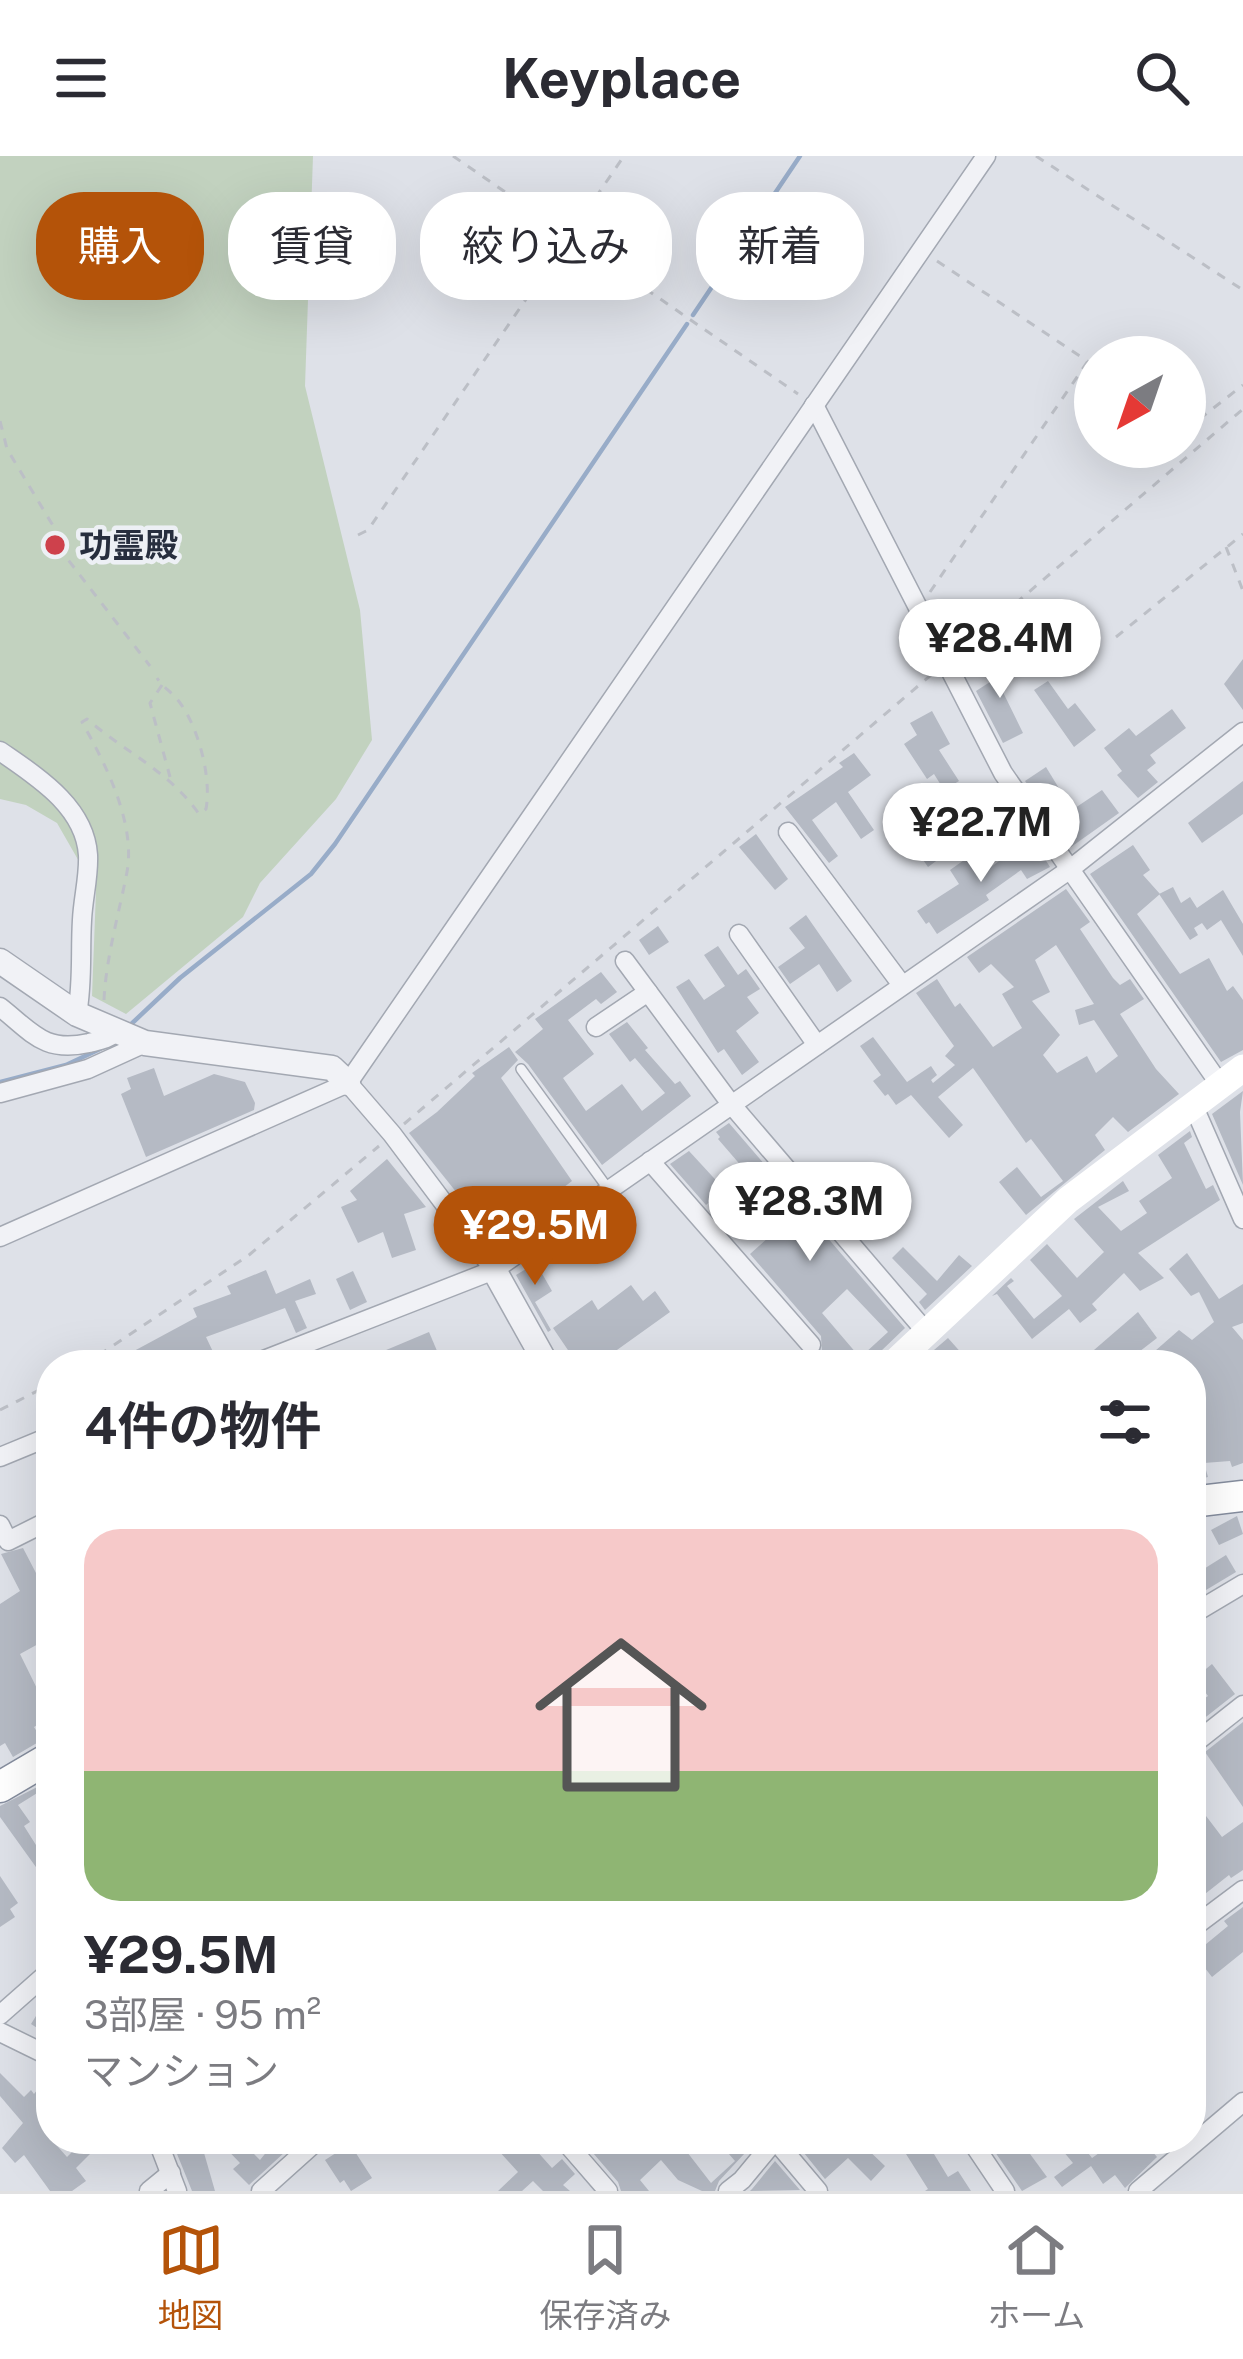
<!DOCTYPE html>
<html lang="ja">
<head>
<meta charset="utf-8">
<style>
  :root { --surface:#fff; --page:#f7f7f7; --text:#2b2b33; --muted:#7c7c81; --line:#e1e1e2; --accent:#b45309 }
  body { margin:0; font-family:"Public Sans","Noto Sans JP",sans-serif; background:var(--page); color:var(--text); height:100vh; display:flex; flex-direction:column; font-size:45px; white-space:nowrap }
  * { box-sizing:border-box; margin:0 }
  p { font-size:39px; color:var(--muted) }
  .icon { flex:none; width:66px; height:66px; fill:none; stroke:currentColor; stroke-width:2; stroke-linecap:round; stroke-linejoin:round }
  .map { position:relative; flex:1; overflow:hidden }
  .panel { position:absolute; left:36px; top:1194px; width:1170px; height:804px; display:flex; flex-direction:column; background:var(--surface); border-radius:48px; box-shadow:0 12px 48px #0002 }
  .panel>* { flex:none }
  .top-card { position:absolute; left:36px; top:36px; width:1173px; height:108px; display:flex; gap:24px }
  .needle { width:78px; rotate:220deg }
  .fabs { position:absolute; left:1074px; top:180px; display:grid; gap:24px }
  .fabs a { display:grid; place-items:center; width:132px; height:132px; border-radius:50%; background:var(--surface); box-shadow:0 12px 48px #0002; font-size:60px }
  .price { position:absolute; translate:-50% -102px; padding:0 27px; border-radius:42px; background:#fff; color:#222; font-size:39px; line-height:78px; filter:drop-shadow(0 3px 6px #0008) }
  .price::after { content:''; position:absolute; left:50%; top:72px; width:36px; height:27px; margin-left:-18px; background:inherit; clip-path:polygon(0 0,100% 0,50% 100%) }
  .price.selected { background:var(--accent); color:#fff }
  ul { padding:0; list-style:none }
  li { display:grid; align-content:center; gap:24px; height:636px; padding:0 48px }
  li+li { border-top:3px solid var(--line) }
  li span { display:grid; place-items:center; height:372px; border-radius:36px; color:#555 }
  li>.icon { margin-inline-start:auto }
  span .icon { width:216px; height:216px; fill:#fffc; stroke-width:1 }
  li b { font-size:51px }
  h2 { display:flex; justify-content:space-between; align-items:center; height:144px; padding:0 48px; font-size:51px }
  .chip { padding:0 42px; border-radius:48px; background:var(--surface); box-shadow:0 12px 48px #0002; font-size:42px; line-height:108px }
  .chip.selected { background:var(--accent); color:#fff }
  header { display:flex; justify-content:space-between; align-items:center; height:156px; padding:0 48px; background:var(--surface); font-size:54px; font-weight:700 }
  .tabs { display:flex; justify-content:space-around; align-items:center; height:168px; border-top:3px solid var(--line); background:var(--surface); font-size:33px; color:var(--muted) }
  .tabs a { display:grid; justify-items:center; gap:6px }
  .tabs .selected { color:var(--accent) }
  .map>svg:first-child { display:block }
  .green { fill:#c2d2bf }
  .lines { fill:none; stroke-linecap:round; stroke-linejoin:round }
  .stream { stroke:#98acc8; stroke-width:4.5 }
  .building { fill:#b5bac4; fill-rule:evenodd }
  .service-casing { stroke:#a3a8b2; stroke-width:12 }
  .minor-casing { stroke:#a3a8b2; stroke-width:21 }
  .tertiary-casing { stroke:#a3a8b2; stroke-width:27 }
  .trunk-casing { stroke:#858d9e; stroke-width:33 }
  .path { stroke:#bcbfc6; stroke-width:3; stroke-dasharray:9 9; stroke-linecap:butt }
  .service { stroke:#f1f2f6; stroke-width:9 }
  .minor { stroke:#f1f2f6; stroke-width:18 }
  .tertiary { stroke:#f1f2f6; stroke-width:24 }
  .secondary { stroke:#fff; stroke-width:27 }
  .trunk { stroke:#fff; stroke-width:30 }
  .poi-dot { fill:#ce414c; stroke:#edf0f5; stroke-width:4.5 }
  .labels { text-anchor:middle; stroke-width:9; stroke-linejoin:round; paint-order:stroke }
  .poi-label { font-size:33px; font-weight:bold; fill:#272e3e; stroke:#edf0f5; text-anchor:start }
</style>
</head>
<body>
<header><svg class="icon" aria-label="menu" viewBox="0 0 24 24"><path d="M4 6h16M4 12h16M4 18h16"/></svg>Keyplace<svg class="icon" aria-label="search" viewBox="0 0 24 24"><circle cx="10" cy="10" r="6"/><path d="M15 15l6 6"/></svg></header>
<div class="map">
<svg width="1243" height="2035" viewBox="0 0 1243 2035">
  <rect width="100%" height="100%" fill="#dee1e8"/>
  <path class="green" d="M0,0H313L305,230L360,454L372,584L336,643L260,727L243,761L126,858L92,840L96,735L57,667L26,649L0,643Z"/>
  <g class="lines">
    <g class="stream">
      <path d="M693,159L800,0"/>
      <path d="M127,872L180,822L311,718L335,688L687,168"/>
      <path d="M0,926L66,909L100,893"/>
    </g>
  </g>
  <g class="building">
    <path d="M1008,499L1016,514L997,524L1023,577L1003,587L976,535L993,524L984,512Z"/>
    <path d="M1243,503V554L1224,528Z"/>
    <path d="M1048,525L1068,553L1075,547L1096,574L1074,591L1034,534Z"/>
    <path d="M1172,553L1186,572L1150,599L1156,607L1147,614L1158,626L1138,642L1117,619L1122,615L1104,592L1129,572L1136,580Z"/>
    <path d="M932,555L950,588L939,594L959,625L944,634L934,618L927,623L904,588L917,579L910,567Z"/>
    <path d="M854,597L871,619L848,636L874,674L861,683L836,646L812,664L838,700L829,707L785,651L843,611L839,607Z"/>
    <path d="M1046,611L1060,634L1040,646L1025,625Z"/>
    <path d="M1243,625V658L1202,687L1188,667Z"/>
    <path d="M978,631L997,662L976,676L970,666L935,689L943,700L928,711L908,682L923,671L927,677L962,653L957,645Z"/>
    <path d="M1102,634L1119,657L1071,691L1054,666Z"/>
    <path d="M756,678L788,723L775,734L739,691Z"/>
    <path d="M1031,681L1050,711L1027,723L1021,714L986,739L989,744L937,778L929,766L926,768L917,755L959,728L950,714L967,702L979,720Z"/>
    <path d="M1133,689L1150,714L1143,719L1160,738L1137,758L1153,780L1180,818L1209,802L1227,835L1233,830L1243,844V894L1221,906L1090,718Z"/>
    <path d="M1173,731L1181,747L1190,741L1197,752L1223,734L1243,768V800L1221,764L1207,774L1202,767L1194,772L1198,779L1190,784L1159,738Z"/>
    <path d="M1066,733L1090,766L1080,773L1113,822L1120,829L1130,823L1144,843L1120,858L1156,913L1179,938L1128,976L1113,961L1095,979L1105,994L1026,1059L999,1026L1017,1011L1041,1041L1063,1025L1031,983L1026,987L973,912L938,941L963,969L949,982L911,939L896,949L888,938L885,940L873,925L881,919L860,890L873,881L907,926L931,910L937,919L931,924L933,927L955,909L945,900L954,890L916,837L937,823L955,851L960,847L993,891L1022,872L1002,838L1014,831L991,808L979,817L967,801ZM1056,789L1094,848L1075,854L1079,869L1094,864L1118,900L1096,917L1087,900L1057,917L1043,899L1060,879L1032,845L1050,836L1035,804Z"/>
    <path d="M806,759L852,825L837,836L819,808L790,828L778,811L805,792L789,772Z"/>
    <path d="M658,770L669,786L649,799L639,784Z"/>
    <path d="M718,790L738,819L746,813L760,833L747,841L759,857L736,875L759,906L742,919L724,893L718,897L676,831L689,823L704,844L725,830L704,799Z"/>
    <path d="M601,816L617,836L601,848L596,843L568,864L594,898L563,922L586,955L622,928L642,955L665,937L635,902L630,906L609,878L627,866L648,892L645,894L675,928L680,925L691,940L602,1009L528,908L515,896L543,873L535,863Z"/>
    <path d="M509,891L518,904L501,922L572,1025L530,1057L518,1039L495,1058L501,1066L484,1078L466,1054L469,1052L409,977L437,956L475,920L472,917Z"/>
    <path d="M154,912L164,940L214,918L245,926L255,947L254,954L146,1001L121,938L131,933L127,922Z"/>
    <path d="M1243,935L1240,956L1243,1029L1212,958Z"/>
    <path d="M729,967L905,1172L880,1196L874,1209H852L888,1176L847,1133L822,1157L857,1198L845,1209H832L822,1197L821,1180L750,1098L788,1064L718,983L720,981L716,976Z"/>
    <path d="M1190,975L1192,981L1184,987L1206,1033L1213,1029L1220,1044L1138,1097L1164,1122L1140,1135L1124,1117L1092,1148L1097,1154L1080,1167L1069,1153L1032,1183L997,1138L992,1140L1011,1122L1014,1125L1007,1130L1034,1163L1062,1140L1030,1104L1047,1088L1077,1122L1104,1096L1074,1063L1123,1025L1129,1035L1098,1051L1121,1075L1147,1057L1139,1045L1172,1022L1158,999Z"/>
    <path d="M689,995L724,1033L706,1049L670,1008Z"/>
    <path d="M387,1003L426,1051L404,1058L416,1094L392,1102L383,1076L358,1087L341,1051L357,1044L350,1035Z"/>
    <path d="M582,1070L595,1095L577,1107L564,1088L568,1085L565,1081Z"/>
    <path d="M903,1091L937,1125L959,1099L972,1110L925,1154L919,1146L927,1138L892,1102Z"/>
    <path d="M1187,1097L1219,1143L1243,1128V1167L1232,1171L1243,1184V1307L1232,1311L1230,1305L1204,1307L1208,1321L1191,1325V1209H1164L1155,1195L1179,1174L1192,1184L1214,1166L1199,1136L1191,1140L1169,1113Z"/>
    <path d="M536,1107L552,1135L535,1146L551,1174L548,1176L516,1119Z"/>
    <path d="M266,1114L276,1138L310,1123L316,1138L295,1145L307,1172L296,1177L285,1152L206,1181L215,1200L196,1209H140L134,1195L197,1161L193,1152L231,1138L227,1130Z"/>
    <path d="M353,1115L367,1146L350,1154L336,1123Z"/>
    <path d="M631,1129L643,1145L655,1135L670,1156L596,1209H563L572,1200L553,1172L592,1144L598,1154Z"/>
    <path d="M1138,1156L1157,1182L1122,1209H1108L1094,1194Z"/>
    <path d="M429,1176L443,1209H384L379,1197Z"/>
    <path d="M948,1182L972,1209H935L927,1200Z"/>
    <path d="M1237,1360L1243,1378L1219,1389L1211,1374Z"/>
    <path d="M23,1392L36,1417L51,1408V1443L36,1452L51,1481L20,1498L51,1561L34,1571L42,1584L13,1601L5,1587L0,1590V1448L20,1435L1,1398Z"/>
    <path d="M1226,1399L1236,1416L1191,1443V1421Z"/>
    <path d="M1212,1508L1235,1538L1202,1564L1192,1551L1208,1540L1195,1522Z"/>
    <path d="M1243,1566V1651L1205,1596Z"/>
    <path d="M51,1624V1649L42,1634L18,1649L30,1666L24,1670L41,1697L51,1689V1732L0,1661V1650Z"/>
    <path d="M1203,1656L1222,1681L1243,1666V1714L1231,1722L1229,1719L1191,1749V1665Z"/>
    <path d="M0,1720L18,1747L10,1753L15,1761L0,1771Z"/>
    <path d="M1243,1751V1796L1212,1821L1194,1798L1228,1770L1224,1765Z"/>
    <path d="M51,1832V1881L31,1868L44,1847L38,1843Z"/>
    <path d="M51,1916V1967L46,1972L51,1983L67,2001L85,1983H105L76,2012L86,2025L72,2035H50L24,1999L15,2007L2,1992L23,1967L0,1940V1917L24,1941L31,1934L34,1938Z"/>
    <path d="M171,1983H200L215,2035H192Z"/>
    <path d="M217,1983H239L260,2004L277,1983H299L249,2029L233,2013L240,2007Z"/>
    <path d="M488,1983H526L552,2012L562,2003L575,2018L563,2029L570,2035H543L533,2025L522,2035H498L518,2016Z"/>
    <path d="M581,1983H677L711,2027L735,2005L716,1983L757,1984L719,2025L715,2035H702L678,2024L661,2004L640,2024L649,2035H621L618,2026Z"/>
    <path d="M809,1983H869L863,1989L885,2010L871,2025L848,2002L825,2023L800,1992Z"/>
    <path d="M922,1983H931L938,1995L934,1998L948,2021L958,2015L971,2035H925L928,2033L906,1998V1993Z"/>
    <path d="M986,1983H1019L1047,2021L1022,2035Z"/>
    <path d="M1119,1983H1163L1151,1994L1157,2001L1125,2032L1115,2019L1103,2028L1091,2010L1062,2031L1054,2021L1073,2007L1063,1995L1078,1984L1092,2002Z"/>
    <path d="M350,1988L372,2022L351,2035L344,2024L340,2027L325,2004Z"/>
    <path d="M775,2005L800,2034L750,2035L752,2033Z"/>
  </g>
  <g class="lines">
    <g class="service-casing">
      <path id="service" d="M521,913L609,1034"/>
    </g>
    <g class="minor-casing">
      <g id="minor">
        <path d="M814,249L1003,617L1221,930"/>
        <path d="M0,595C36,620 85,650 88,699C89,721 83,742 82,764C80,797 83,826 77,858"/>
        <path d="M788,676L902,829"/>
        <path d="M739,778L817,889"/>
        <path d="M625,805L731,948L927,1177"/>
        <path d="M0,851C33,877 44,897 89,887C101,884 108,883 117,876"/>
        <path d="M596,871L648,836"/>
        <path d="M348,927L392,978L494,1114"/>
        <path d="M0,937L88,913L145,887"/>
        <path d="M1194,951L1243,1063"/>
        <path d="M650,1005L811,1189"/>
        <path d="M0,1081L348,927L986,0"/>
        <path d="M251,1209L494,1114L1069,714L1243,576"/>
        <path d="M0,1301L51,1280"/>
        <path d="M0,1369L8,1385L42,1368L51,1382"/>
        <path d="M1191,1459L1243,1428"/>
        <path d="M1191,1590L1243,1549"/>
        <path d="M1191,1773L1243,1734"/>
        <path d="M0,1859L51,1814"/>
        <path d="M0,1876L51,1901"/>
        <path d="M157,1983L177,2035"/>
        <path d="M563,1983L608,2035"/>
        <path d="M970,1983L1005,2035"/>
        <path d="M775,1984L818,2035"/>
        <path d="M149,2035L171,2017"/>
        <path d="M261,2035L319,1983"/>
        <path d="M728,2035L742,2024L776,1983"/>
        <path d="M1138,2035L1243,1946"/>
      </g>
    </g>
    <g class="tertiary-casing">
      <g id="tertiary">
        <path d="M0,805L77,858L145,887L332,912L348,927"/>
        <path d="M494,1114L547,1209"/>
      </g>
    </g>
    <g class="trunk-casing">
      <g id="trunk">
        <path d="M1191,1346L1243,1340"/>
        <path d="M0,1631L51,1601"/>
      </g>
    </g>
    <g class="path">
      <path d="M453,0L798,238"/>
      <path d="M1036,0L1243,134"/>
      <path d="M937,105L1095,210"/>
      <path d="M0,265L7,293L64,388L59,392L150,510"/>
      <path d="M1185,270L1188,272L1243,229"/>
      <path d="M358,379L368,374L624,0"/>
      <path d="M1226,391L1243,435"/>
      <path d="M930,436L1088,205"/>
      <path d="M1116,481L1243,378"/>
      <path d="M961,494L1243,253"/>
      <path d="M162,529L150,547L170,621"/>
      <path d="M104,844C106,802 119,757 127,716C136,667 105,607 82,566L87,563C125,596 170,616 199,658L206,653C212,622 198,568 177,543C170,535 163,531 157,522"/>
      <path d="M404,968L931,519"/>
      <path d="M84,1209L249,1099L379,990"/>
      <path d="M0,1254L51,1228"/>
    </g>
    <use href="#service" class="service"/>
    <use href="#minor" class="minor"/>
    <use href="#tertiary" class="tertiary"/>
    <path class="secondary" d="M892,1209L1068,1044L1243,912"/>
    <use href="#trunk" class="trunk"/>
  </g>
  <circle class="poi-dot" cx="55" cy="389" r="12"/>
  <g class="labels">
    <g class="poi-label">
      <text x="79" y="401">功霊殿</text>
    </g>
  </g>
</svg>
<div class="fabs">
<a><svg class="needle" viewBox="-14 -14 28 28"><path d="M0-13l5 13h-10z" fill="#e53935"/><path d="M0 13l5-13h-10z" fill="#7c7c81"/></svg></a>
</div>
<b class="price" style="left:1000px;top:545px">¥28.4M</b>
<b class="price" style="left:981px;top:729px">¥22.7M</b>
<b class="price" style="left:810px;top:1108px">¥28.3M</b>
<b class="price selected" style="left:535px;top:1132px">¥29.5M</b>
<div class="top-card">
<a class="chip selected">購入</a>
<a class="chip">賃貸</a>
<a class="chip">絞り込み</a>
<a class="chip">新着</a>
</div>
<section class="panel">
<h2>4件の物件<svg class="icon" aria-label="filters" viewBox="0 0 24 24"><path d="M4 7h16M4 17h16"/><circle cx="9" cy="7" r="2"/><circle cx="15" cy="17" r="2"/></svg></h2>
<ul>
<li><span style="background:linear-gradient(#f6c9c9 65%,#8fb573 0)"><svg class="icon" aria-label="home" viewBox="0 0 24 24"><path d="M3 11l9-7 9 7M6 9v11h12V9"/></svg></span><div><b>¥29.5M</b><p>3部屋 · 95 m²</p><p>マンション</p></div></li>
</ul>
</section>
</div>
<nav class="tabs">
<a class="selected"><svg class="icon" aria-label="map" viewBox="0 0 24 24"><path d="M3 6l6-2 6 2 6-2v14l-6 2-6-2-6 2zM9 4v14M15 6v14"/></svg>地図</a>
<a><svg class="icon" aria-label="saved" viewBox="0 0 24 24"><path d="M7 4h10v16l-5-4-5 4z"/></svg>保存済み</a>
<a><svg class="icon" aria-label="home" viewBox="0 0 24 24"><path d="M3 11l9-7 9 7M6 9v11h12V9"/></svg>ホーム</a>
</nav>
</body>
</html>
